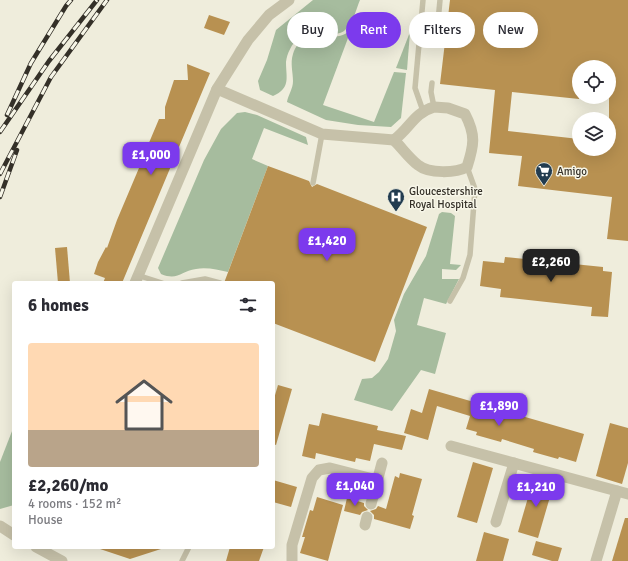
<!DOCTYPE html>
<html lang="en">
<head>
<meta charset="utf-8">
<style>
  :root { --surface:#fff; --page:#f7f7f7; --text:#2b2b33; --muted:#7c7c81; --accent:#7c3aed }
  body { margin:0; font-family:Signika,sans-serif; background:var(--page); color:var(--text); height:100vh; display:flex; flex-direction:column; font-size:15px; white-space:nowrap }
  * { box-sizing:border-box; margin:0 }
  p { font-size:13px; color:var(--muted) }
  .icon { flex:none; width:22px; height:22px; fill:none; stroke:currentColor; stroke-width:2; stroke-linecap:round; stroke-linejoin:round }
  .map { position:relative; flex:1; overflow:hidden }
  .side { position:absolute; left:12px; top:281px; width:263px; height:268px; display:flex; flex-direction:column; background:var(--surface); border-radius:4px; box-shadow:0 4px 16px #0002 }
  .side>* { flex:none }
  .guide { position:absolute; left:287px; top:12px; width:281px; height:36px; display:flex; gap:8px }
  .fabs { position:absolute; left:572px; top:60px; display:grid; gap:8px }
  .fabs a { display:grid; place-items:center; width:44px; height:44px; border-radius:50%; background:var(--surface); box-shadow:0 4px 16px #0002; font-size:20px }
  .price { position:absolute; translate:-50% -34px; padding:0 9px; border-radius:8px; background:var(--accent); color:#fff; font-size:13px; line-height:26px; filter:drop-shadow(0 1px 2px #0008) }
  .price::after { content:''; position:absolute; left:50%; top:24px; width:12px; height:9px; margin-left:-6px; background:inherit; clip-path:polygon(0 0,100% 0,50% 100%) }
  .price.active { background:#222; color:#fff }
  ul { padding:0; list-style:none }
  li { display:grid; align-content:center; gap:8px; height:212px; padding:0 16px }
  li span { display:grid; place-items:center; height:124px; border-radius:4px; color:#555 }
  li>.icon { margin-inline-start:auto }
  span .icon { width:72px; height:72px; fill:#fffc; stroke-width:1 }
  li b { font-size:17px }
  h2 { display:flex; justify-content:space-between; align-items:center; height:48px; padding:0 16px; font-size:17px }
  .chip { padding:0 14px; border-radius:18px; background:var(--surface); box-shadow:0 4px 16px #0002; font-size:14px; line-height:36px }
  .chip.active { background:var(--accent); color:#fff }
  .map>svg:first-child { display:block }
  .green { fill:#a6bc9e }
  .building { fill:#b89151; fill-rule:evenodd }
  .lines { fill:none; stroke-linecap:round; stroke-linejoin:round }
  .lane { stroke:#c6c1a9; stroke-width:5.5 }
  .street { stroke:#c6c1a9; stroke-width:11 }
  .rail-casing { stroke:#343028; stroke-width:4.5 }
  .rail { stroke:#f7f6e8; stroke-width:3; stroke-dasharray:9; stroke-linecap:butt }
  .labels { text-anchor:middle; stroke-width:3; stroke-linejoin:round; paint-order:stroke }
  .poi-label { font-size:11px; fill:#343028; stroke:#f7f6e8; text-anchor:start }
</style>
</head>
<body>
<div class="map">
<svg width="628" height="561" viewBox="0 0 628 561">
  <rect width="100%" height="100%" fill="#efeddc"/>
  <g class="green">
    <path d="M313,0H360C356,9 354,21 347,28C335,43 312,23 298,38C292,44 287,53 286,62C286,78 291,88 273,96L260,90L258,81L267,60L276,30Z"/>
    <path d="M351,30L323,105L374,122L394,72L406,73L401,118L391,127L358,125L326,120L287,102C288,95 293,89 293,81C293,72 290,63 293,54C303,23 333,47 351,30Z"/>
    <path d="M410,32L407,70L396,68Z"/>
    <path d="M245,112L257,115L306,137L308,145L264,128L252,159L268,166L228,272C218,270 207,267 196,269C181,271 178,281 161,274L158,268L204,160L221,129L237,113Z"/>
    <path d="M442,212L451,213L455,216L450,264L461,265L456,270L442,269V279H459L446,304L424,298L417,325L446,333L435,374L421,370L392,411L354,400L362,379L372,378L379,372L388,359L396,331L394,320L404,294L426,256L439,214Z"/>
    <path d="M14,426V505L0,509V462Z"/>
  </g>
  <g class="building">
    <path d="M450,0H628V241L607,239L612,197L518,186L522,156L489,153L495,90L440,84ZM579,67H609V149H579V139L508,131L512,92L579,99Z"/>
    <path d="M209,15L230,22L224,35L204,28Z"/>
    <path d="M187,64L210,73L122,283H103L105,278L94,274L98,262L106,247L107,248L117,220L139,168H137L141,157H143L159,119H165V107L174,80H188Z"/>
    <path d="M268,166L309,181L312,187L317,184L427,227L375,362L273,323V283H224Z"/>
    <path d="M67,247L70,283H58L55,248Z"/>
    <path d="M505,257L603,267V271L612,272L608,317L591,316L592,307L500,297L501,289L480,286L483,261L504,263Z"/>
    <path d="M278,385L292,389L276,445L273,444V402Z"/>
    <path d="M429,389L584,434L576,462L559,457L558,459L533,452L534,449L502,439L501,442L476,435L477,432L466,429L470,416L437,406L428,440L404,433L411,409L422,413Z"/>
    <path d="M322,413L378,426L377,430L406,436L402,450L374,444L370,461L356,458L355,462L316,453L315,459L302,456L309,424L319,426Z"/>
    <path d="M610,423L628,428V463L622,484L596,476Z"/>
    <path d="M473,462L493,468L477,523L457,517Z"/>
    <path d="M400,473L422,479L412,515L414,516L410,529L374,519V515L370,511L376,509L378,506L386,509L395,476L399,478Z"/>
    <path d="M534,477L554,483L538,538L518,532Z"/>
    <path d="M273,480L297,487L291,507L273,502Z"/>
    <path d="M317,497L343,505L328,561L300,553L305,537H302L310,510L313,511Z"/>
    <path d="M347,498L364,503V506L368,510L362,512L360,515L344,511Z"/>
    <path d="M625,518H628V561H612Z"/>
    <path d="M484,532L509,539L503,561H476Z"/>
    <path d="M536,541L562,548L558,561H552L532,555Z"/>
    <path d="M100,547H161V549L130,559L100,549Z"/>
    <path d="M230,547H264L259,561H226Z"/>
  </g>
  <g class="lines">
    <g class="lane">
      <path d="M423,0L415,88L423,111"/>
      <path d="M437,32L440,0"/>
      <path d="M432,83L431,92L434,107"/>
      <path d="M313,183L322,134"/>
      <path d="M137,275L162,283"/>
      <path d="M182,283L205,279L220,283"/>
      <path d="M450,301L463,278L470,255L475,189L467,167"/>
      <path d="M182,561L189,547"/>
    </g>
    <g class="street">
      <path d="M217,89L322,134L394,140"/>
      <path d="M434,107L448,108L465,114C476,135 474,145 467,167C456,173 429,174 418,165C409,158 402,148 394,140C410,128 414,113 434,107Z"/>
      <path d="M135,283L217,89L248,40L269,15L289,0"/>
      <path d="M451,446L628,494"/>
      <path d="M371,504L382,463"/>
      <path d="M496,522L514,463"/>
      <path d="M365,525L367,517"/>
      <path d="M0,526L14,535"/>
      <path d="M36,547L62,561"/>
      <path d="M292,561V545L312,478L319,470L330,468L377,480"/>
      <path d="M596,561L617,491"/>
    </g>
    <g class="rail-casing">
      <g id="rail">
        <path d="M7,115L31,63L66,6L71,0"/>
        <path d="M0,132L49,61L97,0"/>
        <path d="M0,174L51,77L107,0"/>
        <path d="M0,197L17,150"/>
      </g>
    </g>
    <use href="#rail" class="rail"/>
  </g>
  <defs>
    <g id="supermarket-pin" transform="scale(0.9)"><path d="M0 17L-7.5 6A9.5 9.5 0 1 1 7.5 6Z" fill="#223c50" stroke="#f7f6e8"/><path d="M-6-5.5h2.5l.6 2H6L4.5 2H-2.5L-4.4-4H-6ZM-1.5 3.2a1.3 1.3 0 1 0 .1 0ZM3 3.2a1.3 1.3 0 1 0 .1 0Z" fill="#fff"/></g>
    <g id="hospital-pin" transform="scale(0.9)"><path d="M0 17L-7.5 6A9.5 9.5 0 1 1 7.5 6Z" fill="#223c50" stroke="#f7f6e8"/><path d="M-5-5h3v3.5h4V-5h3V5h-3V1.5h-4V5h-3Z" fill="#fff"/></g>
  </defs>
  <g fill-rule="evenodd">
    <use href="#supermarket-pin" x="544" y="171"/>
    <use href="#hospital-pin" x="396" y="197"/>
  </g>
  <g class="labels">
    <g class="poi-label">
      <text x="557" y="175">Amigo</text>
      <text x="409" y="195">Gloucestershire<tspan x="409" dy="13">Royal Hospital</tspan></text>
    </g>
  </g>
</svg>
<div class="fabs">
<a><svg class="icon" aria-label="locate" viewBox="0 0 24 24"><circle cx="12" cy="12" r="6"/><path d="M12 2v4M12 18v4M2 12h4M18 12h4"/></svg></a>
<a><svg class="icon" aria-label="layers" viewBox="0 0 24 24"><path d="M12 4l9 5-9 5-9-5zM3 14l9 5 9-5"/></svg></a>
</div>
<b class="price" style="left:151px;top:176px">£1,000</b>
<b class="price" style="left:327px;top:262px">£1,420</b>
<b class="price active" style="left:551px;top:283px">£2,260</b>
<b class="price" style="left:499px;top:427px">£1,890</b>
<b class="price" style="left:355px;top:507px">£1,040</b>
<b class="price" style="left:536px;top:508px">£1,210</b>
<div class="guide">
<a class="chip">Buy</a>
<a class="chip active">Rent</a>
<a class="chip">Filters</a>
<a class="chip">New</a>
</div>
<section class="side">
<h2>6 homes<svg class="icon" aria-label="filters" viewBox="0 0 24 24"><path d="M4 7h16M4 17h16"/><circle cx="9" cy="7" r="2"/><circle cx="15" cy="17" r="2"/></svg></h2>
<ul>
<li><span style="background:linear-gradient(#ffd9b3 70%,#b9a48a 0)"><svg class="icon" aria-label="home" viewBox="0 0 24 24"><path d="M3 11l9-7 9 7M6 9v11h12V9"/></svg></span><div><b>£2,260/mo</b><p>4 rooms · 152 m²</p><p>House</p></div></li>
</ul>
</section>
</div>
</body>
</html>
